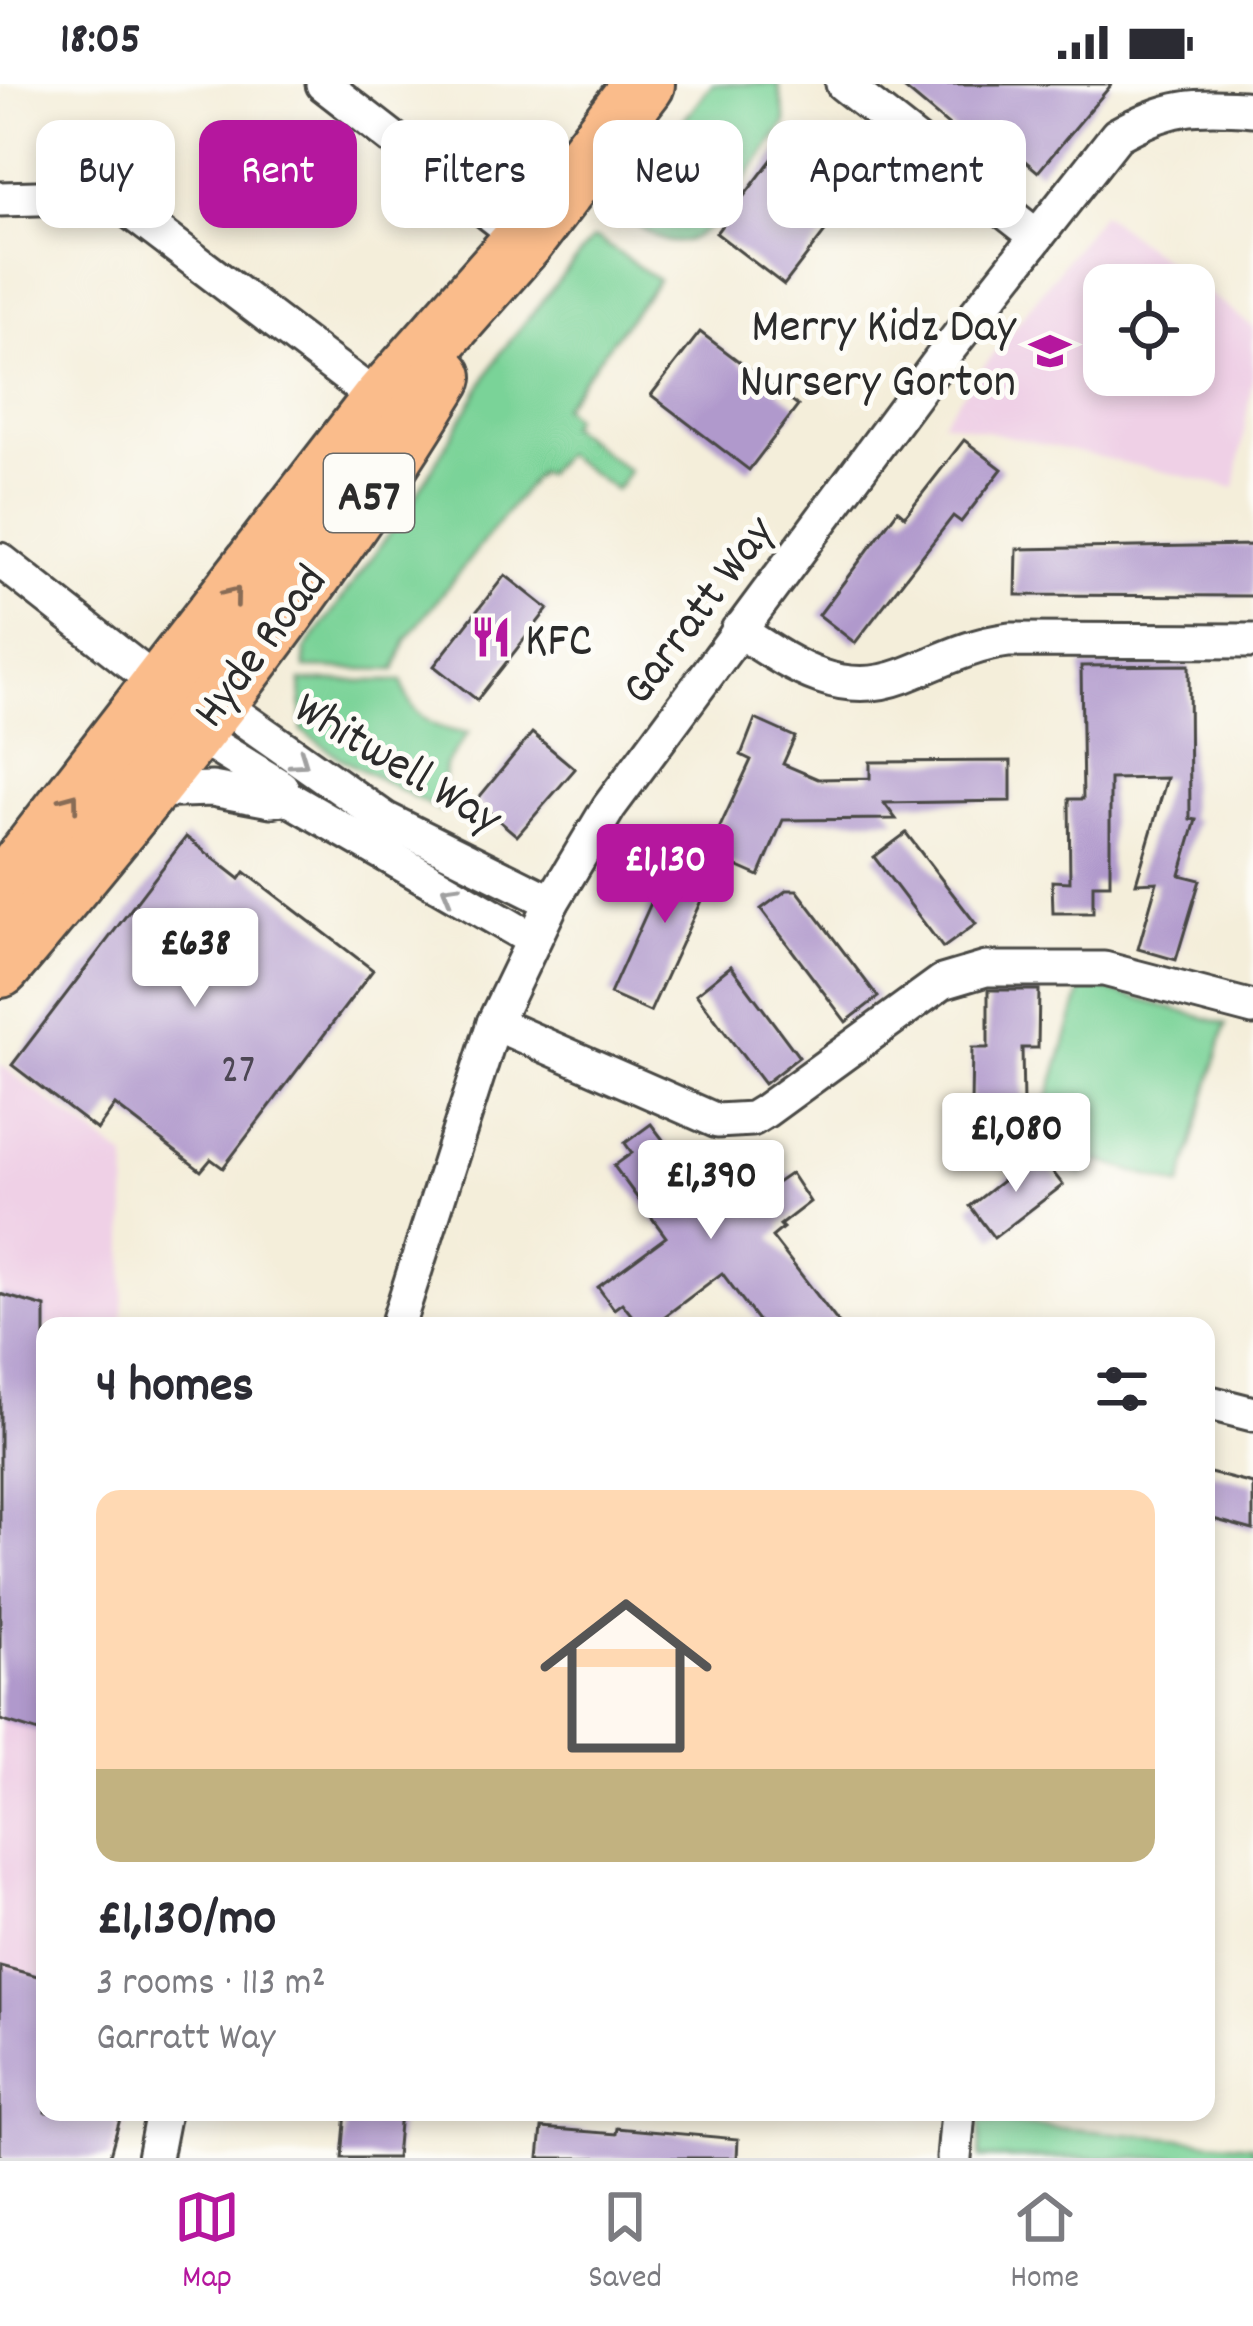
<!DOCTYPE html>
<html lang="en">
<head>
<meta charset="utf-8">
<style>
  :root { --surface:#fff; --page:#f2f2f3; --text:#2b2b33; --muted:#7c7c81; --line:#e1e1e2; --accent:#b5179e }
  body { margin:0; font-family:Dekko,sans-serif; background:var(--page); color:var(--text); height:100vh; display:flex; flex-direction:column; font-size:45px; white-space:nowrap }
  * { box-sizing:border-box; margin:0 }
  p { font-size:39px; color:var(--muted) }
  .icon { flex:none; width:66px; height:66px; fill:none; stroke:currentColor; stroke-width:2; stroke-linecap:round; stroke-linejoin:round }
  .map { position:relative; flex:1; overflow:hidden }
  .sheet { position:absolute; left:36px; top:1233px; width:1179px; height:804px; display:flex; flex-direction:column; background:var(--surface); border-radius:24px; box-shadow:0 6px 18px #0003 }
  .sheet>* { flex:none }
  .guide { position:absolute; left:36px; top:36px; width:1182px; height:108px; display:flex; gap:24px }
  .tools { position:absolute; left:1083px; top:180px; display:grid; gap:24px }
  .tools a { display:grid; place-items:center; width:132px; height:132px; border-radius:24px; background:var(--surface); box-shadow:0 6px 18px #0003; font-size:60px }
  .price { position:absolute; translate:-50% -102px; padding:0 27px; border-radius:12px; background:#fff; color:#222; font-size:39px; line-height:78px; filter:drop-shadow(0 3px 6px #0008) }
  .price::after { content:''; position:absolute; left:50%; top:72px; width:36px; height:27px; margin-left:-18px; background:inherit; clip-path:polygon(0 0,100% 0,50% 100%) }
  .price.selected { background:var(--accent); color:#fff }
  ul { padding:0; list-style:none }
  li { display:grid; align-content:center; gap:24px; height:636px; padding:0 60px }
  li+li { border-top:3px solid var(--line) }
  li span { display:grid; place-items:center; height:372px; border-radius:24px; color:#555 }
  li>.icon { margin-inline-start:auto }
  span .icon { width:216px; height:216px; fill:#fffc; stroke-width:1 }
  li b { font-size:51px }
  h2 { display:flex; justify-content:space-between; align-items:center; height:144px; padding:0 60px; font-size:51px }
  .tag { padding:0 42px; border-radius:24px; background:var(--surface); box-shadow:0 6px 18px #0003; font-size:42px; line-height:108px }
  .tag.selected { background:var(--accent); color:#fff }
  .status { display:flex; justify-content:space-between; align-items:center; height:84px; padding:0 60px; background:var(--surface); direction:ltr }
  .status svg { height:33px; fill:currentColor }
  .menu { display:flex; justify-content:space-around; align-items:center; height:168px; border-top:3px solid var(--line); background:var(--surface); font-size:33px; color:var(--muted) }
  .menu a { display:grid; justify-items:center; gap:6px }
  .menu .selected { color:var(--accent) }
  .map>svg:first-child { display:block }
  .built { fill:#efd0e6; fill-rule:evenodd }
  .green { fill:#7ad398; stroke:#527f62; stroke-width:3 }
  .building { fill:#b099cc }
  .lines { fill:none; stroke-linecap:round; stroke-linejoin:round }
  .street-casing { stroke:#494845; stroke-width:39 }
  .highway-casing { stroke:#494845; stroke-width:66 }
  .street { stroke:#fff; stroke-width:33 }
  .highway { stroke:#fabc8b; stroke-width:60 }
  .oneway { stroke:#886c56 }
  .oneway2 { stroke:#a0a0a0 }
  .labels { text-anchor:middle; stroke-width:10; stroke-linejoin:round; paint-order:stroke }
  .number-label { font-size:42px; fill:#4c4653 }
  .shield { fill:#fdfcf7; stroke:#6a6a68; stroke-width:3 }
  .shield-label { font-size:45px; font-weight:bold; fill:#2b2b2b }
  .poi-label { font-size:48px; fill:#2b2b2b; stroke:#fdfcf7; text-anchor:end }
  .street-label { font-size:48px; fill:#2b2b2b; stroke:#fdfcf7 }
</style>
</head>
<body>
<div class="status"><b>18:05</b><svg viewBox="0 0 49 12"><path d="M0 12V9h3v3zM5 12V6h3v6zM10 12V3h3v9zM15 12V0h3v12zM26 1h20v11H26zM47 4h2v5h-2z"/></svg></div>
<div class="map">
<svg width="1253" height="2074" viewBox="0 0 1253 2074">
  <rect width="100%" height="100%" fill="#fdfcf7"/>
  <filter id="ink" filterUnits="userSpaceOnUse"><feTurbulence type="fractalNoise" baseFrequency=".00833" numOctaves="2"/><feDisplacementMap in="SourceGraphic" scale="24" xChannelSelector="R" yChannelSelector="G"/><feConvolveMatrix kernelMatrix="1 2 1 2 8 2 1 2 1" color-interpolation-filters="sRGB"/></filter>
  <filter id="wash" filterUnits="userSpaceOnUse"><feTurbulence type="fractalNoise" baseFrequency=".004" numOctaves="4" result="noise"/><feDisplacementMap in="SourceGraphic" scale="48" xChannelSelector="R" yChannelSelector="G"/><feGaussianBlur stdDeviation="2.7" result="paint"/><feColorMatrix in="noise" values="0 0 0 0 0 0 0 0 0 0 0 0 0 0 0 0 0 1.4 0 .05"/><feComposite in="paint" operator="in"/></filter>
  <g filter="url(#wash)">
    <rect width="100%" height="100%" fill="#f4eeda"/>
    <g class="built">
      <path d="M1102,129L1253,243V292L1235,404L942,337ZM1104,201H1194V291H1104Z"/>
      <path d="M0,980L127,1075L123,1242H45V2028H130L116,2074H0Z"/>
    </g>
    <g class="green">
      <path d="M712,0H778L786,39L711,142C671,176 649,149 616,123Z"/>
      <path d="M592,155H598L658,196L562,323L573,334L568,342L629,387L616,406L563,370L545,391L538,388L406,556L395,586L305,584V566L413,417L501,268Z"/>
      <path d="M301,597H402C410,633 433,646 468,649L445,681L441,727L345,677L302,647Z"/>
      <path d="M1083,899L1226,940L1181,1102L1099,1077L1081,1092L1040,1041Z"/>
      <path d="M980,2037L1253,2061V2074H980Z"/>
    </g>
    <g id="blocks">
      <g class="building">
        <path d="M899,0H1112L1038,88L1018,71L1004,88Z"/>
        <path d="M785,58L854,110L784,201L716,149Z"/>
        <path d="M700,248L798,322L749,386L651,311Z"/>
        <path d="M964,356L1002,385L961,438L953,432L855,559L819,531L898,426L905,432Z"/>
        <path d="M1253,461V512L1016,511L1017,465Z"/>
        <path d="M505,491L548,525L477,616L434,582Z"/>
        <path d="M1189,581L1190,735L1196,736L1180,791L1200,796L1176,876L1138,865L1157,798L1136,799L1167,694L1110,695V800H1093V829H1053L1052,797L1070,798L1069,715H1083L1081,582Z"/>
        <path d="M755,635L795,653L783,680L818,695L870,694V678L1011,677V717L884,719L896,735L783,736L759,792L725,777L712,760L751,676L741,671Z"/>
        <path d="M532,649L575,685L517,752L476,717Z"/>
        <path d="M906,749L976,840L943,864L874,773Z"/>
        <path d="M186,753L240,795L245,788L373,886L223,1084L211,1075L201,1087L115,1021L97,1046L12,981Z"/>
        <path d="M679,757L720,775L650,928L610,910Z"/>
        <path d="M787,806H797L878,913L846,938L761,825Z"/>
        <path d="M731,882L799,973L764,1000L696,910Z"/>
        <path d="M988,906H1039L1038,964H1022L1023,1020L971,1021L972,964H988Z"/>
        <path d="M651,1040L692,1094L741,1089L758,1112L791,1089L810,1118L780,1141L783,1144L772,1153L841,1242H762L722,1189L652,1242H640L622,1219L614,1225L598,1203L666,1153L614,1082L632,1069L625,1059Z"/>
        <path d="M1038,1069L1063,1101L994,1154L970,1122Z"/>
        <path d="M0,1210L45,1223V1650L0,1636Z"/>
        <path d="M1206,1388L1253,1400V1446L1206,1433Z"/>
        <path d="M0,1882L45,1894V2028H122L109,2074H0Z"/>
        <path d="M346,2028H400L396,2074H342Z"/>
        <path d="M542,2044L616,2050L617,2044L738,2055L737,2074H539Z"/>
      </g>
    </g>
  </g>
  <g filter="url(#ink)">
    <use href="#blocks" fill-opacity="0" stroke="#494845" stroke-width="3"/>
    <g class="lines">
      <g class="street-casing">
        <g id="street">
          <path d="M323,0L524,156"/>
          <path d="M843,0L1035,151"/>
          <path d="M0,115L110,112L381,318"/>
          <path d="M0,476L159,601L192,648L281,703L286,713L532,855"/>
          <path d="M738,546C789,579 838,616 902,592C939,578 969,561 1009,556L1253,557"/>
          <path d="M203,613L216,616L385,735L552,818"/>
          <path d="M149,707L212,705L271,716L286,713"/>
          <path d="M494,939L717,1037L752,1035L765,1027L942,898L986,885H1104L1253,924"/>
          <path d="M397,1242L494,939L552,818L609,723L947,267L1117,51C1168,22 1195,20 1253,25"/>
          <path d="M1206,1318L1253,1330"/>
          <path d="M154,2074L163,2028"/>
          <path d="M954,2074L958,2028"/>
        </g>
      </g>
      <g class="highway-casing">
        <g id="highway">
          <path d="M0,810L381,318L524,156L644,0"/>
          <path d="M0,883C158,696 315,503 442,293"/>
        </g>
      </g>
      <use href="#street" class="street"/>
      <use href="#highway" class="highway"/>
    </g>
    <defs><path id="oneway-chevron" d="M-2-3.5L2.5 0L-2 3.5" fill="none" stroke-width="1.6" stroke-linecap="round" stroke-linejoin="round" transform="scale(3)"/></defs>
    <g class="oneway">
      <use href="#oneway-chevron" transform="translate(233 511) rotate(-51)"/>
      <use href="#oneway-chevron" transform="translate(71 717) rotate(-53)"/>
    </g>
    <g class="oneway2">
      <use href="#oneway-chevron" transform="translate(300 677) rotate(35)"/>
      <use href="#oneway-chevron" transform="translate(450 808) rotate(-150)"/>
    </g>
  </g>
  <defs>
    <g id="school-bare" transform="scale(3.24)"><path d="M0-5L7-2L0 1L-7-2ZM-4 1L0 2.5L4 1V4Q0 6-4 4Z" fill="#b5179e" stroke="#fdfcf7" stroke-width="2.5" paint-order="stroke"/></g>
    <g id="restaurant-bare" transform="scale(3.24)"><path d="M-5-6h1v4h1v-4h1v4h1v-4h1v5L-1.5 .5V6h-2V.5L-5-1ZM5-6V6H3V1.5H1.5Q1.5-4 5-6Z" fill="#b5179e" stroke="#fdfcf7" stroke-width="2.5" paint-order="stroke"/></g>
  </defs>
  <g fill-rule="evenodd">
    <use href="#school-bare" x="1050" y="267"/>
    <use href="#restaurant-bare" x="491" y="553"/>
  </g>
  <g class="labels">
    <g class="number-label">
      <text x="238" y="997">27</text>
    </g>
    <rect class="shield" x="324" y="370" width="90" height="78" rx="9"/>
    <g class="shield-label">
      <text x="369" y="425">A57</text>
    </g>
    <g class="poi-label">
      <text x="1016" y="256">Merry Kidz Day<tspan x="1016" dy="55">Nursery Gorton</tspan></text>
      <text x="525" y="570" text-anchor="start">KFC</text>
    </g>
    <g class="street-label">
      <text transform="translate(695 524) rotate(-53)" y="17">Garratt Way</text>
      <text transform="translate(257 560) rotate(-53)" y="17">Hyde Road</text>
      <text transform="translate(400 676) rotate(31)" y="17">Whitwell Way</text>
    </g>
  </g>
</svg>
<div class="tools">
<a><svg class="icon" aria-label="locate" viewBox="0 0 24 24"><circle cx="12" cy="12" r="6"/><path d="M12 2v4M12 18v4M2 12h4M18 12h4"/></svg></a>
</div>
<b class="price selected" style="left:665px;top:842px">£1,130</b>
<b class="price" style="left:195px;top:926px">£638</b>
<b class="price" style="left:1016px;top:1111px">£1,080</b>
<b class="price" style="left:711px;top:1158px">£1,390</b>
<div class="guide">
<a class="tag">Buy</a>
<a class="tag selected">Rent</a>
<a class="tag">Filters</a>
<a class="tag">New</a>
<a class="tag">Apartment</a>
</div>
<section class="sheet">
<h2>4 homes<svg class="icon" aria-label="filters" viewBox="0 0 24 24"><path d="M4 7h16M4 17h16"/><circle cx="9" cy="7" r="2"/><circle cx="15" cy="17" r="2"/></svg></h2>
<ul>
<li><span style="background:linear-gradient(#ffd9b3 75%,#c2b280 0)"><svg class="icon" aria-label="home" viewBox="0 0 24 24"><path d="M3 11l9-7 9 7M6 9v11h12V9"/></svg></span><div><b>£1,130/mo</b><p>3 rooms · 113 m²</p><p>Garratt Way</p></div></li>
</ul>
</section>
</div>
<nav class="menu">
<a class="selected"><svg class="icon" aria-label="map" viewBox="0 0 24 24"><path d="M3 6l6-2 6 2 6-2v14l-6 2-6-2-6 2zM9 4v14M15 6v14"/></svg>Map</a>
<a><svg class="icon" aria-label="saved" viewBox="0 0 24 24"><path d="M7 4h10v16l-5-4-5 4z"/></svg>Saved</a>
<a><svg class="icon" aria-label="home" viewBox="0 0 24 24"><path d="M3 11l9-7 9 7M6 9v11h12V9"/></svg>Home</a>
</nav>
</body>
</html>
